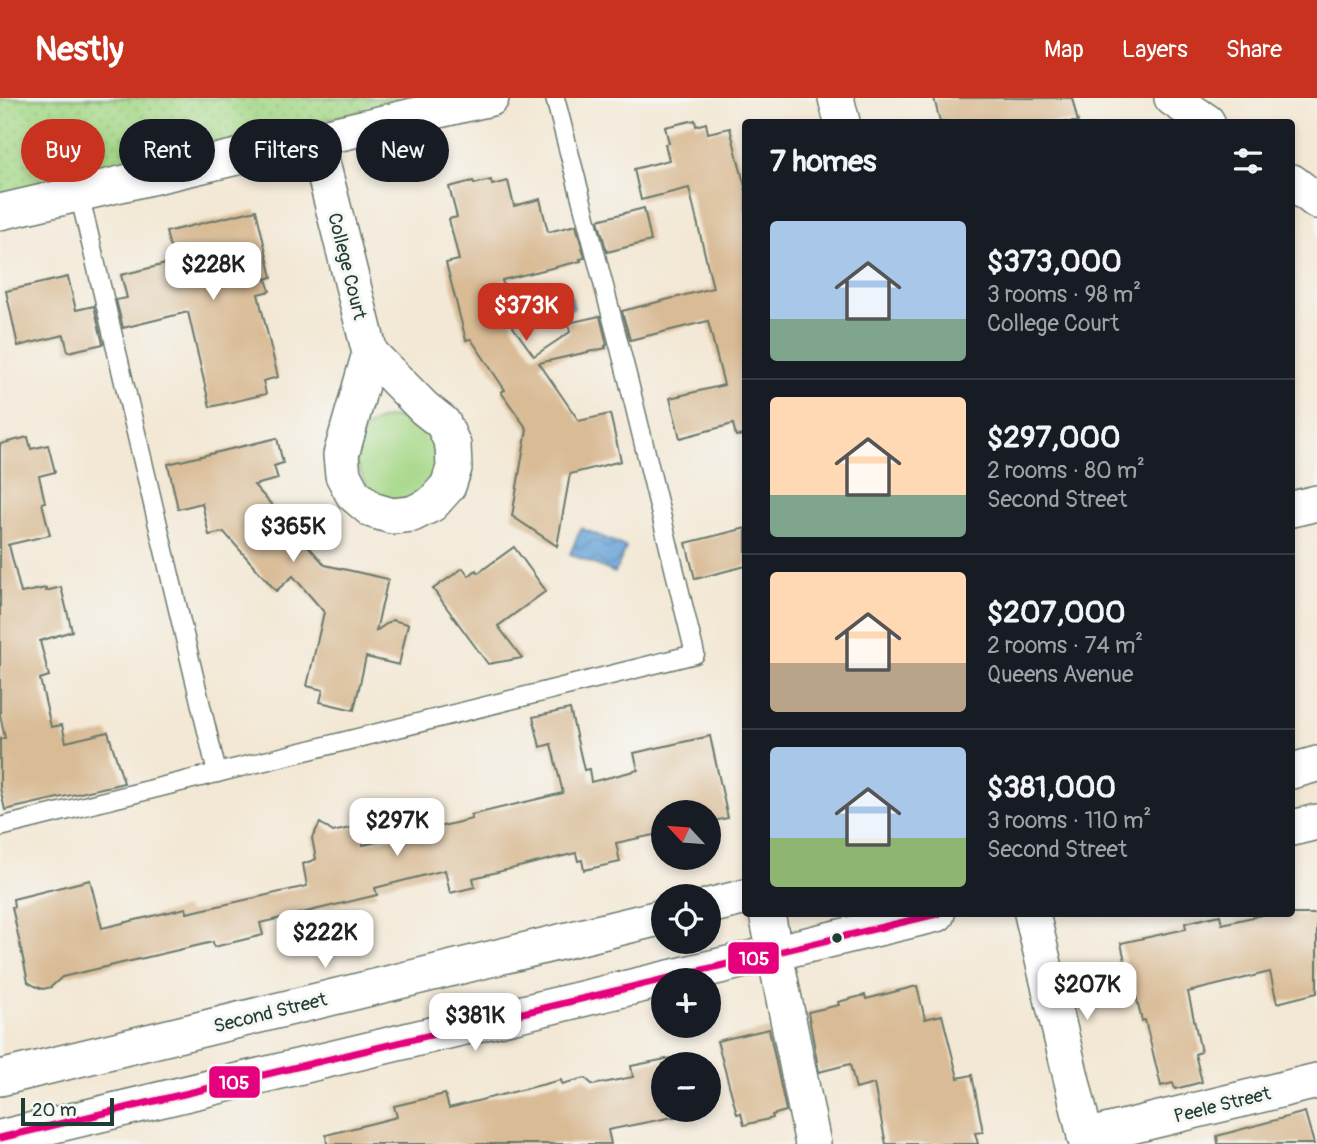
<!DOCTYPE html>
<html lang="en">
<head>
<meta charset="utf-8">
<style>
  :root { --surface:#171b24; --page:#20242c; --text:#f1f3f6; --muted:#9ea1a6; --line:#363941; --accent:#c8321e }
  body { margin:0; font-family:Pangolin,sans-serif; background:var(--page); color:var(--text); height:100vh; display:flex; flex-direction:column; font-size:26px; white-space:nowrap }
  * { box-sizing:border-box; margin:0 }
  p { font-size:23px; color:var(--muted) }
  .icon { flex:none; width:38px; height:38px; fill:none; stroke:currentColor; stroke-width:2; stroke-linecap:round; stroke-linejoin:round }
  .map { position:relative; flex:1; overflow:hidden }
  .details { position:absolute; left:742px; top:21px; width:553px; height:798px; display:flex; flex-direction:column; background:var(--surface); border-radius:7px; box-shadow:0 4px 10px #0003 }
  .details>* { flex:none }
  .hud { position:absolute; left:21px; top:21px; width:616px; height:63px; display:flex; gap:14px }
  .needle { width:46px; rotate:296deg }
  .fabs { position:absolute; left:651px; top:702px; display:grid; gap:14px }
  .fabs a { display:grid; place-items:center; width:70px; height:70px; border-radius:50%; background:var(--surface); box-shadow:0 4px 10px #0003; font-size:35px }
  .scale { position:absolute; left:21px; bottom:18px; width:93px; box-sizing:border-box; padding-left:7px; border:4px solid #1f3d34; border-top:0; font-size:19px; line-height:24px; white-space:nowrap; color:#1f3d34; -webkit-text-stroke:5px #f6f6f2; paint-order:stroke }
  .price { position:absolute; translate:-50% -60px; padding:0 16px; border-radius:14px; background:#fff; color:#222; font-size:23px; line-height:46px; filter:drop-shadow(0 2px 4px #0008) }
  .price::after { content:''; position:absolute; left:50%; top:42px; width:21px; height:16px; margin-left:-10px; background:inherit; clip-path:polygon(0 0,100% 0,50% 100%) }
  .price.current { background:var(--accent); color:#fff }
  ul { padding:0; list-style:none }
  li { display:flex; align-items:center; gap:21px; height:175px; padding:0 28px }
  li+li { border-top:2px solid var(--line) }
  li span { display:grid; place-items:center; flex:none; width:196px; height:140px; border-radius:7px; color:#555 }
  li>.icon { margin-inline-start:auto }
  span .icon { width:84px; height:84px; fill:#fffc; stroke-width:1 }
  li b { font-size:30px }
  h2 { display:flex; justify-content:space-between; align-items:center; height:84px; padding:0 28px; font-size:30px }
  .tag { padding:0 24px; border-radius:32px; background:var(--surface); box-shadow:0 4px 10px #0003; font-size:24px; line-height:63px }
  .tag.current { background:var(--accent); color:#fff }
  header { display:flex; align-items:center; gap:42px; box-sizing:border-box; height:98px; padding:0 35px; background:var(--accent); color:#fff }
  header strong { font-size:33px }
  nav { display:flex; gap:38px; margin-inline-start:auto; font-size:24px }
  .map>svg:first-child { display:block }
  .grass { fill:#a4d786; stroke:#628a5d; stroke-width:2 }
  .park { fill:url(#park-dots); stroke:#628a5d; stroke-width:2 }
  .water { fill:url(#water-waves); stroke:#447086; stroke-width:2 }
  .building { fill:#d9bb95 }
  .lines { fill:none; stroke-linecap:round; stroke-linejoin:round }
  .lane-casing { stroke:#69796c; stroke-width:21 }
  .street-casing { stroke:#69796c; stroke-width:38 }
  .lane { stroke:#fff; stroke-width:18 }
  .street { stroke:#fff; stroke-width:35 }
  .bus-1-casing { stroke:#f6f6f2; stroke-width:12 }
  .bus-1 { stroke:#e5007d; stroke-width:7 }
  .bus-dot { fill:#1f3d34; stroke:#f6f6f2; stroke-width:2.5 }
  .labels { text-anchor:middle; stroke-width:6; stroke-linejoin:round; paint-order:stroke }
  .street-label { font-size:19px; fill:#1f3d34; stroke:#f6f6f2 }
  .line-badge { stroke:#f6f6f2; stroke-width:2.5 }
  .badge-label { font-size:19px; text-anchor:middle; font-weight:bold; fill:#fff }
</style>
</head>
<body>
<header>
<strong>Nestly</strong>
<nav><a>Map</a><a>Layers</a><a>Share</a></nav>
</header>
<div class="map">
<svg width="1317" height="1046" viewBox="0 0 1317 1046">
  <defs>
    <pattern id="park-dots" width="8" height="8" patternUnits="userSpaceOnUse" patternTransform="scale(1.75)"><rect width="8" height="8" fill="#a4d786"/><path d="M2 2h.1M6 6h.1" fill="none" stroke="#8db974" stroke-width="1.8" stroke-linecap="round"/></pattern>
    <pattern id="water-waves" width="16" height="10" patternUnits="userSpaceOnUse" patternTransform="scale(1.75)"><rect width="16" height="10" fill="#68a2d8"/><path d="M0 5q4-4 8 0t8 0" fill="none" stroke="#5585b0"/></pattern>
  </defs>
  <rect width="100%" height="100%" fill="#f6f6f2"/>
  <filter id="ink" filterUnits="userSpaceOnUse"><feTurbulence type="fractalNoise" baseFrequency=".0143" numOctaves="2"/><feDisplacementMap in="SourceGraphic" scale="14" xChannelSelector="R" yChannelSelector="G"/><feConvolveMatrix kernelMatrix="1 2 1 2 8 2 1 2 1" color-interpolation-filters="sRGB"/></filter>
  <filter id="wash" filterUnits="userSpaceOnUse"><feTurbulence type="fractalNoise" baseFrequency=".00686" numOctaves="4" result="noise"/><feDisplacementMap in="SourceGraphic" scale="28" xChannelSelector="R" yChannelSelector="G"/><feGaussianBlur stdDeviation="1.57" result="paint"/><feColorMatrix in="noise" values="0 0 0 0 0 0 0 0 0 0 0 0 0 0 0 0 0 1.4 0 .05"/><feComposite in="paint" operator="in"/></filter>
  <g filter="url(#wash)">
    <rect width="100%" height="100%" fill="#f3e8d5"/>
    <path class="grass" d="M392,319C416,322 435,334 436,361C436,367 436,376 432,382C428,390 419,396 413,402L373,401L351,354C364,332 365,324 392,319Z"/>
    <path class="park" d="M0,0H416L0,101Z"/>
    <g class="water">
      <path d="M569,192L574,210L526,222L520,194L523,193L524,196Z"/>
      <path d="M581,430L626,449L615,475L570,456Z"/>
    </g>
    <g id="blocks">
      <g class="building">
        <path d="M934,0H1072L1078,24H940Z"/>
        <path d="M695,22L696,28L706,25L708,35L730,30L746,93V337L736,338L733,326L680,340L670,300L724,287L708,223L630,242L622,213L713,190L689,90L641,102L634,71L669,62L665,46L669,45L665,29Z"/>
        <path d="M491,82L492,87L508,83L514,108L540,101L548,134L576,127L585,160L580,161L581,163L502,182L513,229L534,258L570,234L568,225L600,218L607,247L605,248L606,250L539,265L579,323L610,316L621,363L570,376L557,448L512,418L527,331L501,294L505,292L471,241L466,242L446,165L459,162L449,121L457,119L449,89L473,83L474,86Z"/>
        <path d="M644,110L651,143L607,154L598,122Z"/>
        <path d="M256,112L272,179L266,181L270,193L258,196L278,279L263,283L266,296L210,309L188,214L123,230L116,202L127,200L121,177L174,164L166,134Z"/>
        <path d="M68,179L76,212L94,208L103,246L68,254L64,237L18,248L6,193Z"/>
        <path d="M28,339L31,351L48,347L55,374L39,378L45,404L42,405L50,437L7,447H9L21,495L46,490V493L61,489L72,533L40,543L49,578L40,581L51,629L62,627L66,644L108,634L124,685L5,712L0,690V641L5,640L0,617V346Z"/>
        <path d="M277,340L283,365L274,368L278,381L254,387L325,467L388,481L376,533L392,522L408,526L399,567L366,559L354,612L320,604L323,592L307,588L324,514L293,478L276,493L224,434L209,437L202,405L178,411L168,366Z"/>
        <path d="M746,430V468L695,481L686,445Z"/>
        <path d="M514,449L546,493L498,528L522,560L488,566L433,491L463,470L469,478L476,472L478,475Z"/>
        <path d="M570,611L584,672L589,671L591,684L638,672L634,655L710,638L728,720L709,724V714H663V735L616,745L620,764L584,772L582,762L578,763L576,755L473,780L475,789L450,795L445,772L375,790L377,797L260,825L263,837L214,849L213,844L62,879L51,889L43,891L35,888L28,884L12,809H14L13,801L90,782L102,830L186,810L187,815L307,788L303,766L316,761L312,740L320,725L333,734L358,728L363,747L472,721L471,717L563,695L551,646L540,649L533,619Z"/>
        <path d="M1266,816H1317V895L1277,905L1270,874L1188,894L1201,954L1195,956L1202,984L1175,991L1173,985L1161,988L1145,922L1142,923L1131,876L1128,877L1121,845L1186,831L1185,825L1220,817L1222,826Z"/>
        <path d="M917,888L925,921L942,917L958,980L972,977L983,1034L975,1035L978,1046H886L874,986L856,991L850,966L819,974L808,914L839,907L838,904L865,897L866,901Z"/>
        <path d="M769,931L786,1013L772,1017L773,1020L744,1027L741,1015L737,1016L717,943Z"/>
        <path d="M671,960L672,966H663V1012H682L683,1017L608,1032L611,1046H327L326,1037L397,1019L394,1008L445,996L449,1010L561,982L562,986L585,980L593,987L633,979L631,968Z"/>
        <path d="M1305,1014L1314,1046H1218L1217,1038Z"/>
      </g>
    </g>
  </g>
  <g filter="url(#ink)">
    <use href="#blocks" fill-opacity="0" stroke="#69796c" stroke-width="2"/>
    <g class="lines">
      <g class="lane-casing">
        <g id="lane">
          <path d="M79,95L217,675"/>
          <path d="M0,729L695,556L628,281L555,0"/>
        </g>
      </g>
      <g class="street-casing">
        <g id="street">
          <path d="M836,0L842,24"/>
          <path d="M1172,0L1207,24"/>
          <path d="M316,41L370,255L424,310L443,325L453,347L454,370L448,388L432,406L412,416L392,418L372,412L353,396L343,377L341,357L370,255"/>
          <path d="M1292,84L1317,103"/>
          <path d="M0,114L491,0"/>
          <path d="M1292,411L1317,405"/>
          <path d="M1292,673L1317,666"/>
          <path d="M1292,730L1317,724"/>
          <path d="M709,808L746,799"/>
          <path d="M767,816L813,1046"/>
          <path d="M1032,816L1087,1046"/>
          <path d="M0,980L663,819"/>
          <path d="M1085,1039L1317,983"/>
          <path d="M0,1040L937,816"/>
        </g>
      </g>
      <use href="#lane" class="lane"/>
      <use href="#street" class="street"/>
      <g class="bus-1-casing">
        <path id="bus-1" d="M0,1040L937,816"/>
      </g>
      <use href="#bus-1" class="bus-1"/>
    </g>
  </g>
  <circle class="bus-dot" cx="837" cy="840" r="6"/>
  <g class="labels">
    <g class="street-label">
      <text transform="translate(348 168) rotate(76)" y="7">College Court</text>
      <text transform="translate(270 914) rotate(-14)" y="7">Second Street</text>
      <text transform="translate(1222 1006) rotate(-14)" y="7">Peele Street</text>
    </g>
  </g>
  <g class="line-badge">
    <rect x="727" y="843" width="53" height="34" rx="7" fill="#e5007d"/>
    <rect x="208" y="967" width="53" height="34" rx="7" fill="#e5007d"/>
  </g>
  <g class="badge-label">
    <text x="754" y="867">105</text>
    <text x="234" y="991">105</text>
  </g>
</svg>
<div class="fabs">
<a><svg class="needle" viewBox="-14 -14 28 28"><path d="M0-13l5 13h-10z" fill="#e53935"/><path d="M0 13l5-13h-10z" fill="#9ea1a6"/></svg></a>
<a><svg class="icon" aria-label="locate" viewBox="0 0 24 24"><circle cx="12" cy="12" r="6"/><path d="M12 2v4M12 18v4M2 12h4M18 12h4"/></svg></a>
<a>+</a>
<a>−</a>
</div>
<div class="scale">20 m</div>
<b class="price" style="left:213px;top:204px">$228K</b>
<b class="price current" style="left:526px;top:245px">$373K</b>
<b class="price" style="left:293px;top:466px">$365K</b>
<b class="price" style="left:397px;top:760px">$297K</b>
<b class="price" style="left:325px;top:872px">$222K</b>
<b class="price" style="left:1087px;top:924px">$207K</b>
<b class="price" style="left:475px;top:955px">$381K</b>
<div class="hud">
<a class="tag current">Buy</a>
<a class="tag">Rent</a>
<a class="tag">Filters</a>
<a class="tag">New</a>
</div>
<section class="details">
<h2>7 homes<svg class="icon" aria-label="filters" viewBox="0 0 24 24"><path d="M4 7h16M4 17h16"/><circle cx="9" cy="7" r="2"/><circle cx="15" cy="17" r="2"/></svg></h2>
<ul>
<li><span style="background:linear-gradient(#a9c7e8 70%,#7fa58c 0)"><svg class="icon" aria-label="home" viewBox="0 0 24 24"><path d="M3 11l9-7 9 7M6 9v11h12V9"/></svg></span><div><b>$373,000</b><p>3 rooms · 98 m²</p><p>College Court</p></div></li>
<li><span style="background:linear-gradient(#ffd9b3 70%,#7fa58c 0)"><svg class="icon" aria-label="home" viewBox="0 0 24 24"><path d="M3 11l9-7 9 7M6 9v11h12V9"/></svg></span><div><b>$297,000</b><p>2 rooms · 80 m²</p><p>Second Street</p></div></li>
<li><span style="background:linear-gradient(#ffd9b3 65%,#b9a48a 0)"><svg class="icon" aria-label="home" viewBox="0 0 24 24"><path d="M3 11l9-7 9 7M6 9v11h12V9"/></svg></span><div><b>$207,000</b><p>2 rooms · 74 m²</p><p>Queens Avenue</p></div></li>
<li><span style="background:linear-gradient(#a9c7e8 65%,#8fb573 0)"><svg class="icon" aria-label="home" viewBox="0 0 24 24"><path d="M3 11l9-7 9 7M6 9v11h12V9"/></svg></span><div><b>$381,000</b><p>3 rooms · 110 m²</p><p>Second Street</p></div></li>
</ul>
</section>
</div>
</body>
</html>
